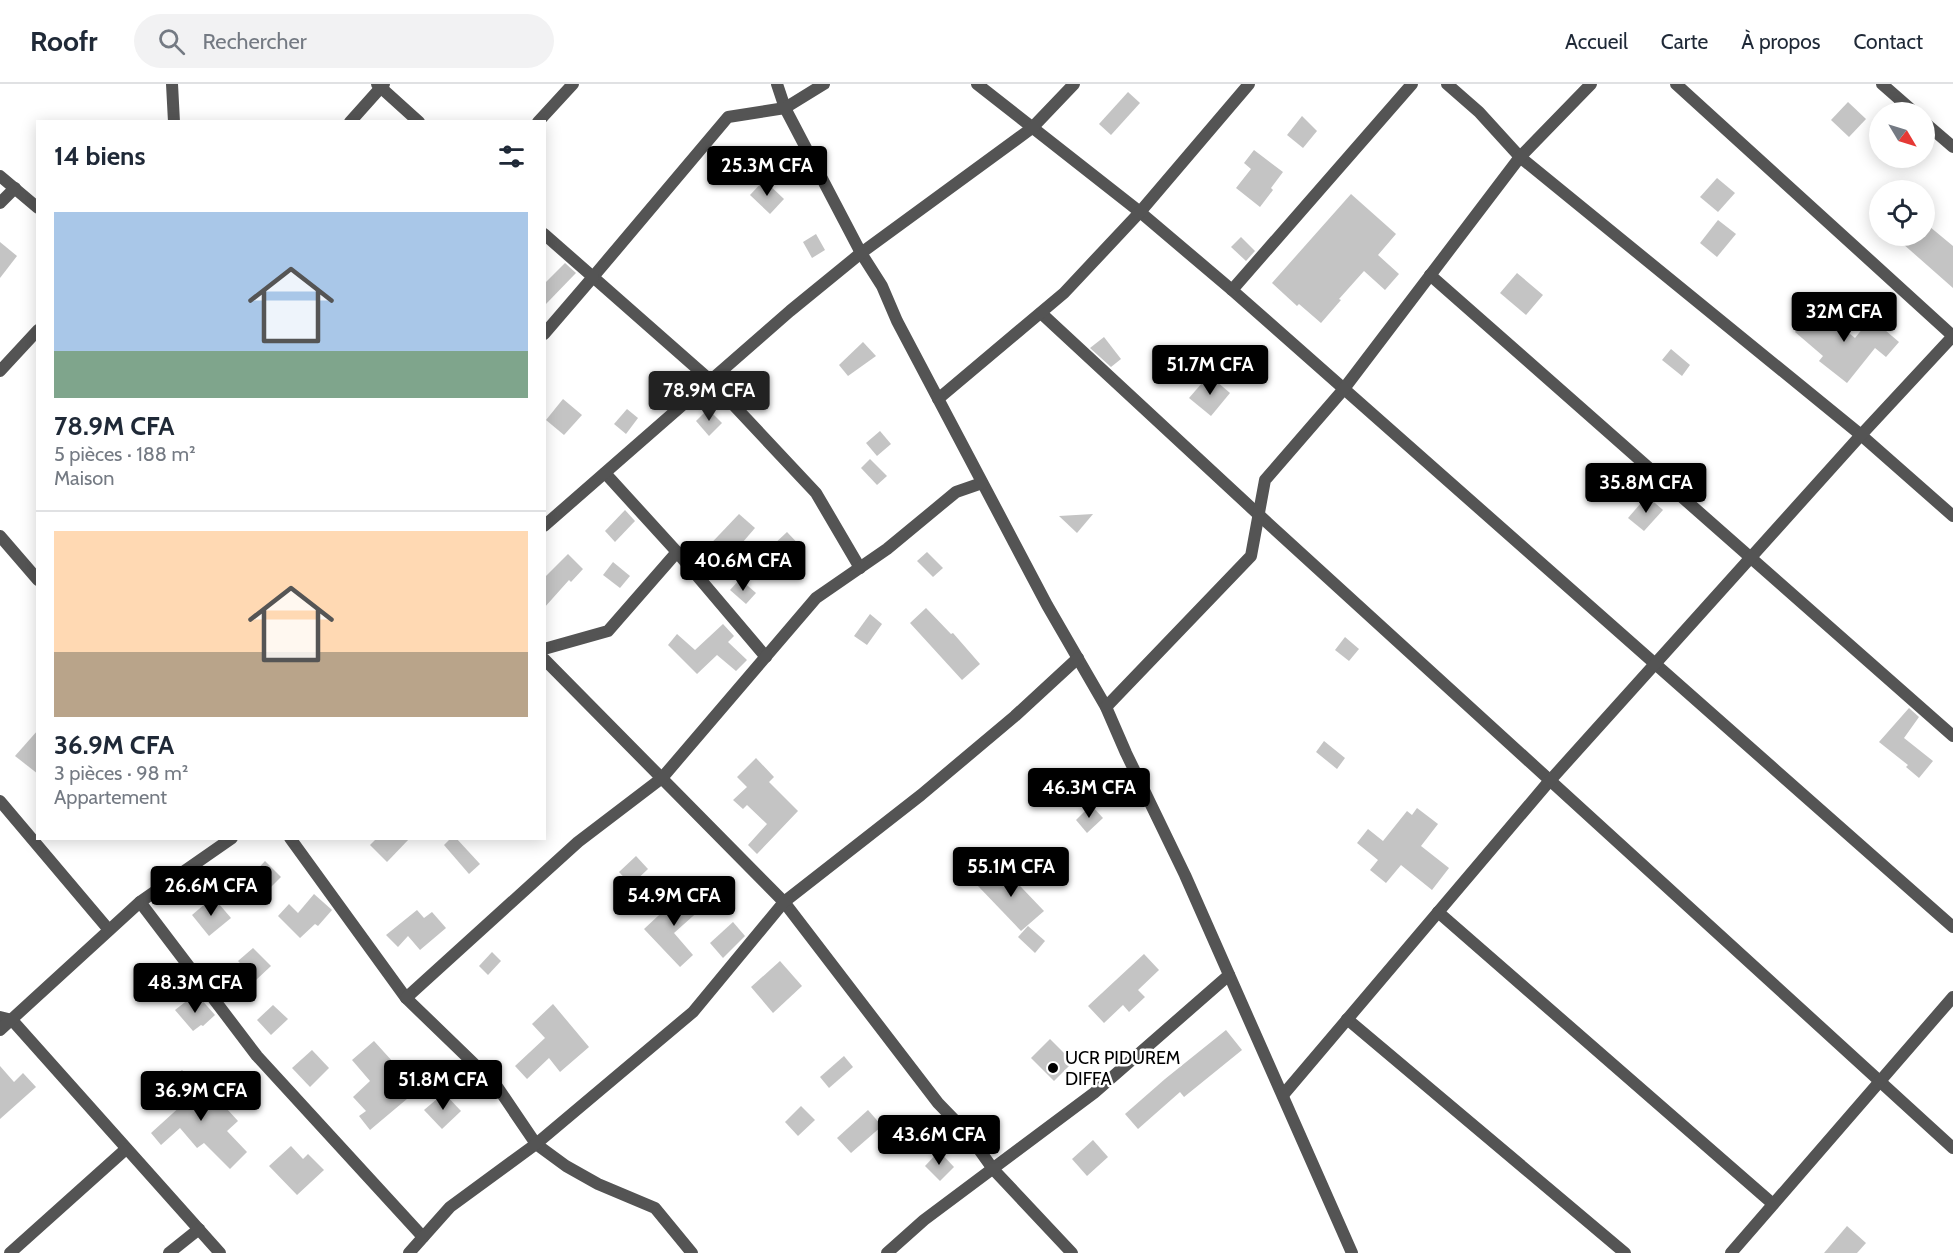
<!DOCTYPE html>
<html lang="fr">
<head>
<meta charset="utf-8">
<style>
  :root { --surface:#fff; --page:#f2f2f3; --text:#1f2937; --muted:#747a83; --line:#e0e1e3; --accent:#000 }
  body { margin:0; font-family:Cabin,sans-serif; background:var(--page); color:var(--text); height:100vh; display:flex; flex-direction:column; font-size:22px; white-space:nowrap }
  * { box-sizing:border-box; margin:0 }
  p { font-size:20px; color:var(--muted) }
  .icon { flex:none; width:33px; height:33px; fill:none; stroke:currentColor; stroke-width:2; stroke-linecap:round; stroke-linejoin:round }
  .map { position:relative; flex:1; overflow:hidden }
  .sheet { position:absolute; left:36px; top:36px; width:510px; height:720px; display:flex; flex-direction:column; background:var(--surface); border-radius:0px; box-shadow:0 3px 15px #0003 }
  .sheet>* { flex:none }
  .needle { width:39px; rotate:128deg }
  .controls { position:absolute; left:1869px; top:18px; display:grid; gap:12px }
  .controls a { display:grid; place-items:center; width:66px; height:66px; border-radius:50%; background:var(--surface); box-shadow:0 3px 15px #0003; font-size:30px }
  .price { position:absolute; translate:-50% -51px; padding:0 14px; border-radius:6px; background:var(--accent); color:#fff; font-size:20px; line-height:39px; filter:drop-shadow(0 2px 3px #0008) }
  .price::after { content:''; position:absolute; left:50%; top:36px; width:18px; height:14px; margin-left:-9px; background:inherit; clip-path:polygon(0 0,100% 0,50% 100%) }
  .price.current { background:#222; color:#fff }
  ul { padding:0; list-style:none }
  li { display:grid; align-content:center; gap:12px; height:318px; padding:0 18px }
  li+li { border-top:2px solid var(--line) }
  li span { display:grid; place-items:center; height:186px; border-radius:0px; color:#555 }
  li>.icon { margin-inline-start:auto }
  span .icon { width:108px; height:108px; fill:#fffc; stroke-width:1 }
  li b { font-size:26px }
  h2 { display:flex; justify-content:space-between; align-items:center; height:72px; padding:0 18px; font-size:26px }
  header { display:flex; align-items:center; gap:36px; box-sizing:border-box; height:84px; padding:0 30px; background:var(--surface); border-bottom:2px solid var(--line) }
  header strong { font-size:28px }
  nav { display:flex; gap:33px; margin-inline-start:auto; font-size:21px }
  .search { width:420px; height:54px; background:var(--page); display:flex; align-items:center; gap:15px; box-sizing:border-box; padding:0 21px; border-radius:33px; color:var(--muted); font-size:22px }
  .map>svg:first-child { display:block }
  .building { fill:#c4c4c4 }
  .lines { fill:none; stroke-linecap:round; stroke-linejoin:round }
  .street { stroke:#545454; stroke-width:12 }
  .poi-dot { fill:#000; stroke:#fff; stroke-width:2 }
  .labels { text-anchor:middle; stroke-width:5; stroke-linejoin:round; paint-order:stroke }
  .poi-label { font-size:18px; fill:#000; stroke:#fff; text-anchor:start }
</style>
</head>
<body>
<header>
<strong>Roofr</strong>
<div class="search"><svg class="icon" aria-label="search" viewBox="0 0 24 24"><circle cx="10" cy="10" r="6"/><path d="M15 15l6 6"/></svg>Rechercher</div>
<nav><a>Accueil</a><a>Carte</a><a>À propos</a><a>Contact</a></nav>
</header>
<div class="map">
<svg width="1953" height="1169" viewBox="0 0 1953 1169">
  <rect width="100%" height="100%" fill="#fff"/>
  <g class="building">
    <path d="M1128,8L1140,19L1111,51L1099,40Z"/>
    <path d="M1848,18L1866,35L1849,53L1831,36Z"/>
    <path d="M1302,32L1317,47L1303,64L1287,51Z"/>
    <path d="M1254,66L1283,88L1271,104L1273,106L1260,123L1236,104L1251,85L1244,79Z"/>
    <path d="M1717,94L1735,109L1718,128L1700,113Z"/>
    <path d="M764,96L784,115L770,130L750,111Z"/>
    <path d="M1351,110L1396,150L1378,171L1399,190L1385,206L1364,187L1339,215L1341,216L1321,239L1299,220L1297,222L1272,199Z"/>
    <path d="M1718,136L1736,150L1717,173L1700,159Z"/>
    <path d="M1924,138L1953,162V204L1894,152H1924Z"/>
    <path d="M816,150L825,166L812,174L803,158Z"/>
    <path d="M1241,153L1255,167L1246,177L1231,163Z"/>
    <path d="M0,158L17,172L0,194Z"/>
    <path d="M565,179L576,189L544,222V200Z"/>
    <path d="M1517,189L1543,211L1526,231L1500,209Z"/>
    <path d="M1816,222L1855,254L1871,234L1899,258L1886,273L1875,264L1847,299L1819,277L1823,272L1795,248Z"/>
    <path d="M1104,253L1121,275L1111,283L1090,264Z"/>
    <path d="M863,258L876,272L848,292L839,281Z"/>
    <path d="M1208,263L1224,276L1214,289L1198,276Z"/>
    <path d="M1671,265L1690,281L1682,292L1662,276Z"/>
    <path d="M1209,291L1230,309L1211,332L1189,314Z"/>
    <path d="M563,315L582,331L564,351L546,336Z"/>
    <path d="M627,325L638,334L626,350L614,340Z"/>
    <path d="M708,325L722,339L709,352L696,337Z"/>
    <path d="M880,347L891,360L877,372L866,359Z"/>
    <path d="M870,375L887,392L877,401L861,384Z"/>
    <path d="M1647,412L1663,426L1644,447L1628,434Z"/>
    <path d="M625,426L635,437L615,458L605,447Z"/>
    <path d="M739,430L755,444L717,488L700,471Z"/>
    <path d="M1093,430L1077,449L1059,432Z"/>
    <path d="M787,448L804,466L787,482L770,464Z"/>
    <path d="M927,468L943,484L933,493L917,477Z"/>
    <path d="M568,470L583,485L571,498L569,496L544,524V494Z"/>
    <path d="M613,478L630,492L620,504L603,491Z"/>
    <path d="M740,495L756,509L746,520L730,506Z"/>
    <path d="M926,524L951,550L953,549L980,580L962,596L910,539Z"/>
    <path d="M870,530L882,540L867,561L854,552Z"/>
    <path d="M723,540L734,552L728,558L747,576L736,587L717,571L697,590L668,561L677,550L695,566Z"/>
    <path d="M1345,553L1359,565L1349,577L1335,566Z"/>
    <path d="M1909,624L1919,633L1904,654L1933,677L1919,694L1906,683L1908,681L1879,658Z"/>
    <path d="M38,646V690L15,672Z"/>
    <path d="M1324,657L1345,674L1337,685L1316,668Z"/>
    <path d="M756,674L774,693L769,698L798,727L757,770L748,761L767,740L747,721L743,725L733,716L747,703L737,693Z"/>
    <path d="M1091,721L1103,734L1087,749L1076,736Z"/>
    <path d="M1417,724L1438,740L1421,762L1449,784L1432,806L1401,781L1386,799L1370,786L1378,776L1357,759L1368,745L1383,757L1407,727L1412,731Z"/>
    <path d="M377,754H410L387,778L370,761Z"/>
    <path d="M451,754H456L480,780L469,790L444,761Z"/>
    <path d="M636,772L648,785L631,801L619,788Z"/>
    <path d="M265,777L281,793L270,804L254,789Z"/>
    <path d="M1001,782L1044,827L1021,847L978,802Z"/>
    <path d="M686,806L702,824L674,849L693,871L680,883L644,845Z"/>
    <path d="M314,810L332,826L318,842L315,840L300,854L278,832L289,820L298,829Z"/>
    <path d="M213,813L231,834L209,852L192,831Z"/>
    <path d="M417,826L424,834L432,828L446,844L420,866L408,852L398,863L386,851Z"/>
    <path d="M733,838L745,852L723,874L710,859Z"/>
    <path d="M1028,842L1045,857L1035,869L1018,853Z"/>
    <path d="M253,864L271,882L256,896L238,877Z"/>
    <path d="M492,868L501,877L488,891L479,882Z"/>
    <path d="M1144,870L1159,886L1138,906L1145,913L1129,928L1123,921L1104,939L1088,922Z"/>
    <path d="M780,877L802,902L773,929L751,903Z"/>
    <path d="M200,914L215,931L203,942L201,941L193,947L175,926L189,915L194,921Z"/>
    <path d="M553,920L589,963L560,988L549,974L527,995L515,982L545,954L532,940Z"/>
    <path d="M273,921L288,935L271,951L257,936Z"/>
    <path d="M1226,946L1242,966L1184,1013L1180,1008L1138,1045L1125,1030L1165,995Z"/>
    <path d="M1050,955L1073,978L1054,997L1031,974Z"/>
    <path d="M374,957L412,999L408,1003L414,1009L370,1046L359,1032L366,1027L353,1013L370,997L352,976Z"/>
    <path d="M312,966L329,984L310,1003L292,984Z"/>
    <path d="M844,972L853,983L829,1004L820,993Z"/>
    <path d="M0,982L14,998L23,989L36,1003L0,1035Z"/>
    <path d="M182,986L210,1017L215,1012L238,1037L227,1047L247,1068L230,1085L204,1059L197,1064L180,1044L161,1061L151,1049L183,1020L166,1000Z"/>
    <path d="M444,1009L461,1027L442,1045L424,1026Z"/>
    <path d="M801,1022L815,1036L798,1052L785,1038Z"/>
    <path d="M868,1026L882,1042L851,1069L837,1054Z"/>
    <path d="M1093,1056L1108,1073L1087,1092L1072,1075Z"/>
    <path d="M291,1062L303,1075L308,1070L324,1086L297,1111L269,1082Z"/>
    <path d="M939,1067L954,1083L940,1097L925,1082Z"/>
    <path d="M1847,1142L1866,1159L1857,1169H1824Z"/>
  </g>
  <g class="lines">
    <g class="street">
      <path d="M172,0L174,38"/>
      <path d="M377,0L419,38"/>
      <path d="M777,0L785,24L861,169L882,202L897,237L1047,521L1106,623L1126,669L1185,791L1352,1169"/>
      <path d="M824,0L785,24L728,33L593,193L710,296L816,409L860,484"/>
      <path d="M977,0L1140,128L1232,206L1953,843"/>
      <path d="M1447,0L1479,28L1520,73L1861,351L1953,432"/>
      <path d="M1676,0L1953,252"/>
      <path d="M1882,0L1914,28"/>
      <path d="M350,38L384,0"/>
      <path d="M538,38L573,0"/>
      <path d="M1924,38L1953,63"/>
      <path d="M0,92L38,124"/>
      <path d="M0,119L15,104"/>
      <path d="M544,150L593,193L544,250"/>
      <path d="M1430,191L1953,652"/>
      <path d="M1232,206L1412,0"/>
      <path d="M1041,229L1259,431L1953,1064"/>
      <path d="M0,287L38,246"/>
      <path d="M938,315L1064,209L1140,128L1249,0"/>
      <path d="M605,389L677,468L766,573"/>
      <path d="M544,442L790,227L861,169L1032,44L1074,0"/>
      <path d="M0,452L38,496"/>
      <path d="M544,565L608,547L677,468"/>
      <path d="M544,575L784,818L938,1019L968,1050L993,1085L1072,1169"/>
      <path d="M1106,623L1251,472L1265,396L1343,306L1520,73L1591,0"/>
      <path d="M0,717L109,846"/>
      <path d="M290,754L406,914L496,1001L536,1060L566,1082L598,1100L655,1124L692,1169"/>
      <path d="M140,818L257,972L423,1153"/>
      <path d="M1438,828L1773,1120"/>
      <path d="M406,914L578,758L662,694L816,514L887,465L956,408L982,399"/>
      <path d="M0,933L12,936L220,1169"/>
      <path d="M1347,935L1625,1169"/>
      <path d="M0,946L140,818L232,754"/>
      <path d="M1283,1011L1546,701L1861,351L1953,252"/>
      <path d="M10,1169L126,1065"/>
      <path d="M169,1169L199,1145"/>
      <path d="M409,1169L450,1123L536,1060L693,928L784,818L921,711L1015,632L1078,574"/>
      <path d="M887,1169L924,1136L1094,1009L1229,891"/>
      <path d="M1731,1169L1953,913"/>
    </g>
  </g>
  <circle class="poi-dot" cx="1053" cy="984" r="6"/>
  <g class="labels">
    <g class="poi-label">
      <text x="1065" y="980">UCR PIDUREM<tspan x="1065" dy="21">DIFFA</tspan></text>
    </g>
  </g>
</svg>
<div class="controls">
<a><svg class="needle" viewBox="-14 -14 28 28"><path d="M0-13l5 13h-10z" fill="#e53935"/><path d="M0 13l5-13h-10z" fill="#747a83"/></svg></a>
<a><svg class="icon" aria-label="locate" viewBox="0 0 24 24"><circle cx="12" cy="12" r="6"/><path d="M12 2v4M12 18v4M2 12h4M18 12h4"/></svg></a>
</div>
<b class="price" style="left:767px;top:113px">25.3M CFA</b>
<b class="price" style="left:1844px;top:259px">32M CFA</b>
<b class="price" style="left:1210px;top:312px">51.7M CFA</b>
<b class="price current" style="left:709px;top:338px">78.9M CFA</b>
<b class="price" style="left:1646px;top:430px">35.8M CFA</b>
<b class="price" style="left:743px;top:508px">40.6M CFA</b>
<b class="price" style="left:1089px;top:735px">46.3M CFA</b>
<b class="price" style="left:1011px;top:814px">55.1M CFA</b>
<b class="price" style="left:211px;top:833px">26.6M CFA</b>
<b class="price" style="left:674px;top:843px">54.9M CFA</b>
<b class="price" style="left:195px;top:930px">48.3M CFA</b>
<b class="price" style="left:443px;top:1027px">51.8M CFA</b>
<b class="price" style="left:201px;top:1038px">36.9M CFA</b>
<b class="price" style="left:939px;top:1082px">43.6M CFA</b>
<section class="sheet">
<h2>14 biens<svg class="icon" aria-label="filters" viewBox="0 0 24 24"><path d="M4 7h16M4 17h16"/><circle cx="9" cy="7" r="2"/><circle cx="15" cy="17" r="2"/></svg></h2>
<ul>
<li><span style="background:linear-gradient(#a9c7e8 75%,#7fa58c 0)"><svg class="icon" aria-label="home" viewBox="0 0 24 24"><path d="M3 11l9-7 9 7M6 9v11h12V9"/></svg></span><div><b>78.9M CFA</b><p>5 pièces · 188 m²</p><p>Maison</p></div></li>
<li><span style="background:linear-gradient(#ffd9b3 65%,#b9a48a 0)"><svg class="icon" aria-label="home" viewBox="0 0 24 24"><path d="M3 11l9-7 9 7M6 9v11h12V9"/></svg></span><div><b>36.9M CFA</b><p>3 pièces · 98 m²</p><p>Appartement</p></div></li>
</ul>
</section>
</div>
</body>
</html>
